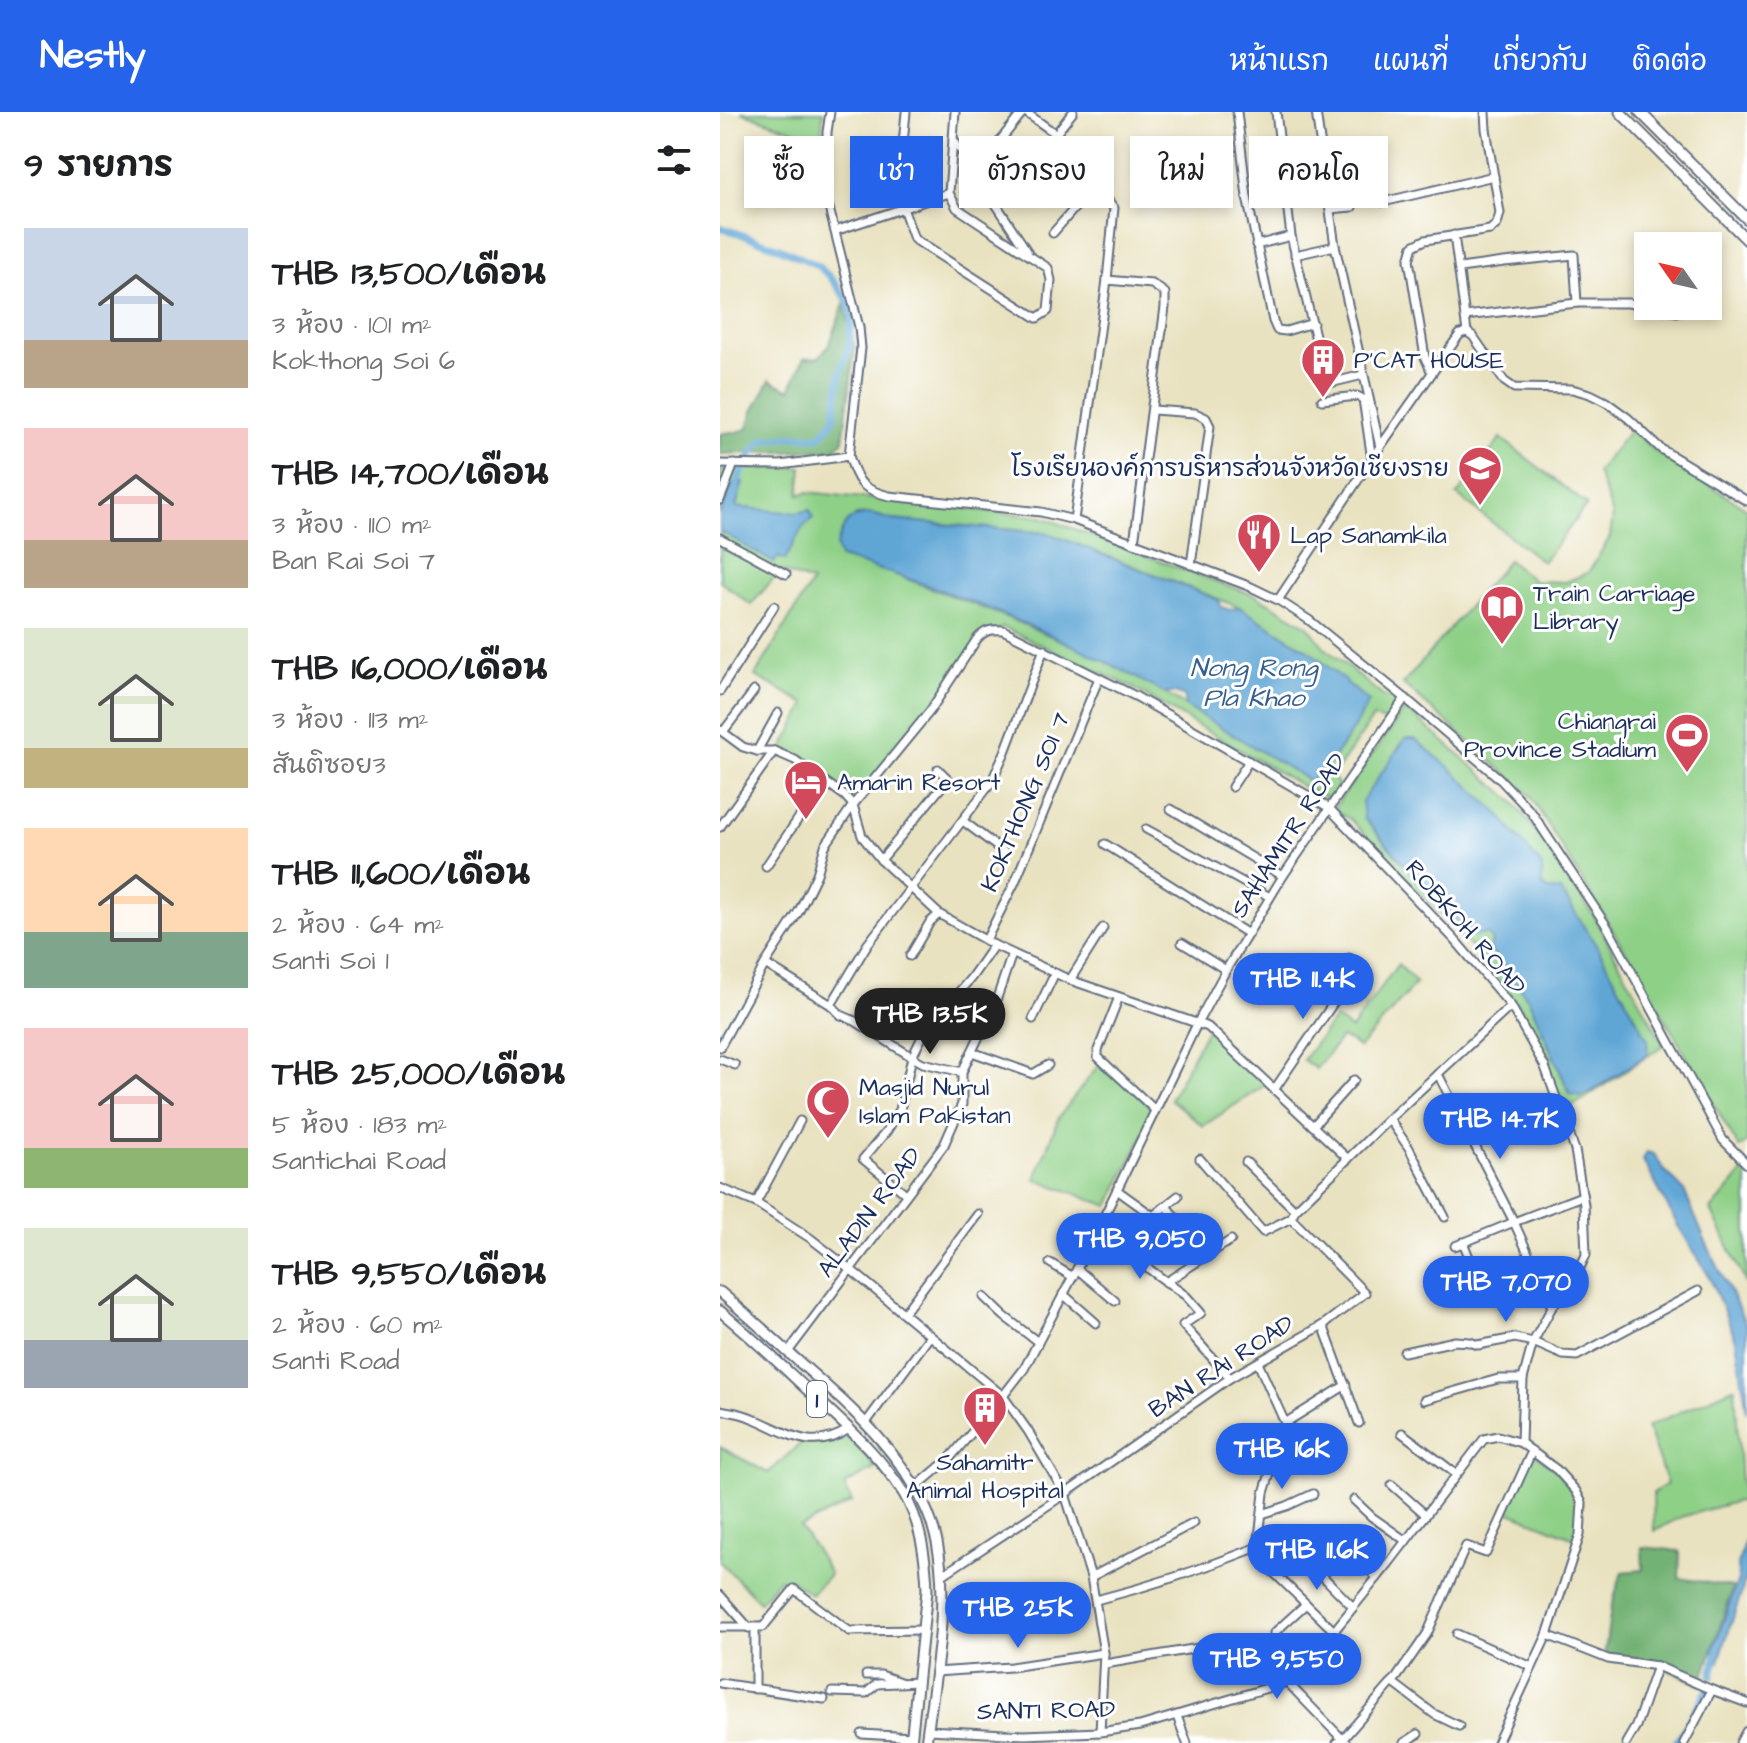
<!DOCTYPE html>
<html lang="th">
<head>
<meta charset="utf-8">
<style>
  :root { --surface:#fff; --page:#f6f6f6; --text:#202124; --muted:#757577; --accent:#2563eb }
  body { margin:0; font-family:"Architects Daughter","Playpen Sans Thai",sans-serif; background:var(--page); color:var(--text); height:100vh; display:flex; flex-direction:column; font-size:30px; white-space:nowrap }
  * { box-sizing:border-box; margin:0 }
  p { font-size:26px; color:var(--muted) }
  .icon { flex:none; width:44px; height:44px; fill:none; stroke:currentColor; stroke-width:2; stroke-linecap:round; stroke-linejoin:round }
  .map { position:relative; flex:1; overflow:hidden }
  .side { display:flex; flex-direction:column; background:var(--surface); width:720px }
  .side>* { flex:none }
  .top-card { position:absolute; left:24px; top:24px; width:760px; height:72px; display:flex; gap:16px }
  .needle { width:52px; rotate:304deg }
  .buttons { position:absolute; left:914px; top:120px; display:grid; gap:16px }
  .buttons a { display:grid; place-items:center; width:88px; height:88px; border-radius:0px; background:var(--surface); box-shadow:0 4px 12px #0003; font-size:40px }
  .price { position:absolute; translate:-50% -68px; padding:0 18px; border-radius:28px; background:var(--accent); color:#fff; font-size:26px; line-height:52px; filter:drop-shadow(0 2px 4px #0008) }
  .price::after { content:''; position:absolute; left:50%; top:48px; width:24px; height:18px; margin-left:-12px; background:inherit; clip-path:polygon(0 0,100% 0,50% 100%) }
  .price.active { background:#222; color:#fff }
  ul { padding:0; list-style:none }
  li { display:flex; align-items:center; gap:24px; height:200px; padding:0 24px }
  li span { display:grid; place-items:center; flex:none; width:224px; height:160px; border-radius:0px; color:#555 }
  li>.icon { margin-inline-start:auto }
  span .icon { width:96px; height:96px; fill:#fffc; stroke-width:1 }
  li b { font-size:34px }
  h2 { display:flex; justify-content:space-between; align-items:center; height:96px; padding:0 24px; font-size:34px }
  .pill { padding:0 28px; border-radius:0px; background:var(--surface); box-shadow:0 4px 12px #0003; font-size:28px; line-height:72px }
  .pill.active { background:var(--accent); color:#fff }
  header { display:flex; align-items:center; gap:48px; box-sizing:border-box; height:112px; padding:0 40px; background:var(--accent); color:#fff }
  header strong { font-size:38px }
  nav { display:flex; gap:44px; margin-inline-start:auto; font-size:28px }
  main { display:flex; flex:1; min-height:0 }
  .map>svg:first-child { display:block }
  .green { fill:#8fd087; stroke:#558072; stroke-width:2; fill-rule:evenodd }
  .forest { fill:#73b274; stroke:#477069; stroke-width:2 }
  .water { fill:#5fa6d5; stroke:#3d6a9a; stroke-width:2 }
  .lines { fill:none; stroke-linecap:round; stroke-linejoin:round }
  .canal { stroke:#5fa6d5; stroke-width:7 }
  .minor-casing { stroke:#636e80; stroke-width:11 }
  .major-casing { stroke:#636e80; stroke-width:13 }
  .minor { stroke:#fff; stroke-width:7 }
  .major { stroke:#fff; stroke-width:9 }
  .labels { text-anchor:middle; stroke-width:6; stroke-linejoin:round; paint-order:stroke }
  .shield { fill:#fff; stroke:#5f6d8e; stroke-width:2 }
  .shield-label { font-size:22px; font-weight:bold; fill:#1b2f5e }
  .poi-label { font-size:24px; fill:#1b2f5e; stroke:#fff; text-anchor:start }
  .street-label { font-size:24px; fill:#1b2f5e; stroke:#fff }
  .water-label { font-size:26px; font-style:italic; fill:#365f8e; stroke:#fff }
</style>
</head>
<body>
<header>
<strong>Nestly</strong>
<nav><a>หน้าแรก</a><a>แผนที่</a><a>เกี่ยวกับ</a><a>ติดต่อ</a></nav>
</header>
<main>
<section class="side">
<h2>9 รายการ<svg class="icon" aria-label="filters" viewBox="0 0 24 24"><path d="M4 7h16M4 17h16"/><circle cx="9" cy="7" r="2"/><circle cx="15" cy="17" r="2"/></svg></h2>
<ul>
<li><span style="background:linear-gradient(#c9d6e8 70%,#b9a48a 0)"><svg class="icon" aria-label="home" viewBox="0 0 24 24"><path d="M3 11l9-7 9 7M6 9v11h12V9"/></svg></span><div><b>THB 13,500/เดือน</b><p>3 ห้อง · 101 m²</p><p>Kokthong Soi 6</p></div></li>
<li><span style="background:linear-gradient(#f6c9c9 70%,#b9a48a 0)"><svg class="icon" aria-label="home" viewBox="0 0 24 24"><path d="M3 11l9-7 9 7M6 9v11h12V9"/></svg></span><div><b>THB 14,700/เดือน</b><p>3 ห้อง · 110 m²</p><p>Ban Rai Soi 7</p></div></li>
<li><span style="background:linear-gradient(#dfe7d0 75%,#c2b280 0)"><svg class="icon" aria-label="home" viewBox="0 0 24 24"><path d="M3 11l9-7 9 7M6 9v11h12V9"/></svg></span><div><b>THB 16,000/เดือน</b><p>3 ห้อง · 113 m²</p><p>สันติซอย3</p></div></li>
<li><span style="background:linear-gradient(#ffd9b3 65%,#7fa58c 0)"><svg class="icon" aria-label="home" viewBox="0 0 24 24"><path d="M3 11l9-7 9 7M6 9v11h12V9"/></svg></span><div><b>THB 11,600/เดือน</b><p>2 ห้อง · 64 m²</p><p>Santi Soi 1</p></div></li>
<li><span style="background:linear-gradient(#f6c9c9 75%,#8fb573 0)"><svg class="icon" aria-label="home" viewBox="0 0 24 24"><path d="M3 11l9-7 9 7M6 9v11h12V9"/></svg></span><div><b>THB 25,000/เดือน</b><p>5 ห้อง · 183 m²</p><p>Santichai Road</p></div></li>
<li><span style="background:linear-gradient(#dfe7d0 70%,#9aa5b1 0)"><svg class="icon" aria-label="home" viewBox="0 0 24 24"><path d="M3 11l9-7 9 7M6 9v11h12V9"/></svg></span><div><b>THB 9,550/เดือน</b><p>2 ห้อง · 60 m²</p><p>Santi Road</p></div></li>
</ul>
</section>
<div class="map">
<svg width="1027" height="1631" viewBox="0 0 1027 1631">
  <rect width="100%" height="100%" fill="#fff"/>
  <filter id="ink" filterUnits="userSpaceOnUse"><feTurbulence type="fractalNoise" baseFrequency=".0125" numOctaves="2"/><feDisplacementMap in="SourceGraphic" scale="16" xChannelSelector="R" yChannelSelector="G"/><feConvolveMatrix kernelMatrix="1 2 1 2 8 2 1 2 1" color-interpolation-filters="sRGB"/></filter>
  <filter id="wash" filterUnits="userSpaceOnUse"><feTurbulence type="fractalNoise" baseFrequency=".006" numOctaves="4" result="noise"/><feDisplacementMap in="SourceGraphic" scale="32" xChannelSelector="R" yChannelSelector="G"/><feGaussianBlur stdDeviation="1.8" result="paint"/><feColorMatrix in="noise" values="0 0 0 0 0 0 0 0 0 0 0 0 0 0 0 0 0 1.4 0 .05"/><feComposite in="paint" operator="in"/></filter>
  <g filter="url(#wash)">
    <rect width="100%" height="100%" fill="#e9e2c0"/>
    <g class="green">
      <path d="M21,0H103L101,28Z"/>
      <path d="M911,317L932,337L1027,397V1030L1019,1036L917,858L809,682L683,572L788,448L814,469L846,470L869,460L890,425L893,403L877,360Z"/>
      <path d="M781,326L867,393L823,450L737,383Z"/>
      <path d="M82,355L79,383L87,380L322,405L502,472L535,483L588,514L605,536L664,585H677L676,595L666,609L653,606L613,664L619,674L609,687L584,675L407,573L283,515L260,524L210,599L133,693L63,636L86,592L35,564L92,470L60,459L31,493L0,469V358ZM151,402L172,408L328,421L519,495L591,540L649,590C632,618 616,649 590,669L444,581L387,548L281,503L158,456L120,446L136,403Z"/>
      <path d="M687,598L792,688L826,732L875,806L944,933L864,987L843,999L818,930L799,893L752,837L631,708L616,699L615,695L682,601ZM644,706L822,773L827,778L927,943L869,981L850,982L809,888L770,838L772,828L767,822L753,824L702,773Z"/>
      <path d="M678,852L696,871L639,936L630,929L621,926L596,957L583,948L615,906L631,917Z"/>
      <path d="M488,915L548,971L483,1014L450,987Z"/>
      <path d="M381,950L435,998L389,1094L315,1067L339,1005Z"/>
      <path d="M1025,1058L1027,1060V1173L991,1098Z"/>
      <path d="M1015,1275L1022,1388L961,1405L934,1419L933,1381L947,1372L927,1315Z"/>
      <path d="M127,1324L143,1341L156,1356L124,1373L132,1390L80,1415L97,1440L110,1462L91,1482L70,1468L59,1467L40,1490L0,1450V1335L48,1361L82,1330L110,1331Z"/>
      <path d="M812,1339L837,1358L862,1391L859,1428L785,1398Z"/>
    </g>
    <g class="forest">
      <path d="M124,191L135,236L123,329L114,338L0,342V322C10,319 19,322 28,316L32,301L50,268L70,278L84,246L99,245L110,231Z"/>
      <path d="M922,1435L960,1439L959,1466L1013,1475L981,1573L938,1553L884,1546L891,1496L902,1460L923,1458Z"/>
    </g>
    <g class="water">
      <path d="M23,370L16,395L77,401L90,398L93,406L82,416L65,448L58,445L54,451L0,419V403L13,371Z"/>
      <path d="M151,402L172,408L328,421L499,488L501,495L510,498L519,495L591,540L649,590C632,618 616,649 590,669L465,594V585L455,581H444C343,524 231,477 120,446L116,434C125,411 125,404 151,402Z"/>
      <path d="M685,627H695L729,655L776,699L822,754V773L828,778L841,779L878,836L928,928L927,943L869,981L860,984L850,982L809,888L770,838L772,828L767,822L753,824L702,773L644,706L642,689Z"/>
      <path d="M927,1040L934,1042L944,1058L964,1078L984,1126L1027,1214V1300L1016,1228L989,1164L957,1112L923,1048Z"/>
      <path d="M1027,1418V1463L999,1549L993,1539L1018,1468V1453Z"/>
    </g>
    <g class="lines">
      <g class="canal">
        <path d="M0,115L57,135L97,153L111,166L126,186L132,202L129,235L121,259L114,308L99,325L76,324L43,328L29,346"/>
        <path d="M17,370L23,358"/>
        <path d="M992,1564L996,1544"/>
        <path d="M956,1631L987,1579"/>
      </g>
    </g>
  </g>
  <g filter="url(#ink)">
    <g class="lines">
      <g class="minor-casing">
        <g id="minor">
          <path d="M186,0L179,74L183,96L194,127L317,206L328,199L331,168L328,156L237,96L229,81L235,0"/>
          <path d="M305,0L336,22"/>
          <path d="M517,0L527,85L553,209L557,218L566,219L593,211"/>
          <path d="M556,0L571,124L605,265L610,271L643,263"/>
          <path d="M596,0L615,134L660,335"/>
          <path d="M233,27L307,139"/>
          <path d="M279,30L303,0"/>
          <path d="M561,42L600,35"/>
          <path d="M341,49L385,85L394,96L387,168L354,408"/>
          <path d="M297,71L353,0"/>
          <path d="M663,90L774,64"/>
          <path d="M610,97L632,95"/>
          <path d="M115,119L229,81"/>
          <path d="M333,121L373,75"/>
          <path d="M734,123L747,220"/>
          <path d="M536,133L571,124"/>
          <path d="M575,143L615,134"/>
          <path d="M740,156L784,150L854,143L857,191"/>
          <path d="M387,168L432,172L445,181V195L414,431"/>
          <path d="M745,204L857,191H908L957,200L964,194"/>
          <path d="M712,261L740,222L747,220L753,224L784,269L794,276L852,277L870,282L886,290L908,306L941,337L1027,389"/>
          <path d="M602,288L637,284L643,287L652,348"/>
          <path d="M433,298L475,301L486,306L490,314L471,453"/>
          <path d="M129,344C138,371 141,377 169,384L321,400L354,408L531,475L558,488L589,508L685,586L779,666L812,701L888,816L1003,1028L1027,1052"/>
          <path d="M0,352L60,353L129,344L141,236L139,215L106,84L107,20L110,0"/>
          <path d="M0,388L14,352"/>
          <path d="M0,426L66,462"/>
          <path d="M558,488L660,335L712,261L705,245L689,148L693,134L705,128L770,118L777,112L780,101L766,17L765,0"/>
          <path d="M0,579L54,494"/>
          <path d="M0,618L23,635L37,639H54L75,648L125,684L133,693L142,724L161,748L219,802L274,833L350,868L488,915L628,1047"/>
          <path d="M3,620L34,579"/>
          <path d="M37,639L58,601"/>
          <path d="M512,675L529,649"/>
          <path d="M451,697L563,764"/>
          <path d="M243,709L284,740"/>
          <path d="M0,715L54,639"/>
          <path d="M426,717L550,785"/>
          <path d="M385,732L528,822"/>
          <path d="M161,748L228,667L218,657"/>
          <path d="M46,754L104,669"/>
          <path d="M266,828L295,770L379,566"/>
          <path d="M462,831L506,858"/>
          <path d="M190,844L210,810L219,802"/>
          <path d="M45,852L111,893L121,903L135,909L192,945L203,951L242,960"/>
          <path d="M350,868L383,816"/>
          <path d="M399,885L378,938V945L435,998"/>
          <path d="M111,893L147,833L271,671L285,640L324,537"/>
          <path d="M313,907L335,861"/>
          <path d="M0,935L45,852L79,799L97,762L105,734L133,693L210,599L257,527C265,518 271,517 283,518L417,585L608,695L735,828L791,894L825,955L855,1038L864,1093L866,1143L853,1170L832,1195L813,1230L803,1267L801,1331L837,1358L856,1379L862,1391L860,1423L827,1523L777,1631"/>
          <path d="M252,940L313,962L328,953"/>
          <path d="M0,947L15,953"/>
          <path d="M718,962L794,1110L862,1084"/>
          <path d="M554,978L629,868V846"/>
          <path d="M669,1007L689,1036L725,1105"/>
          <path d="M593,1014L634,968"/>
          <path d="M480,1047L543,1120L571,1106"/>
          <path d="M526,1050L575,1098"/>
          <path d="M0,1076L36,1091L90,1126L130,1157L283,1284L308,1319L345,1382L371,1465L384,1541L380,1620"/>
          <path d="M397,1078L433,1104L458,1084"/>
          <path d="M186,1082L143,1047L166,1020L180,998L192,945L201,927L223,898L251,866L274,833"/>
          <path d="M36,1091L80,1009"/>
          <path d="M446,1094L486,1144"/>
          <path d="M377,1119L466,1184L481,1201L463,1213L510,1266"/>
          <path d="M743,1130L764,1183"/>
          <path d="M735,1134L794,1110L832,1195"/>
          <path d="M330,1151L353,1165"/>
          <path d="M357,1157L395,1189"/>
          <path d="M446,1170L511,1128"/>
          <path d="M343,1182L376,1211"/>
          <path d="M264,1185L284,1204L318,1230"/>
          <path d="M184,1201L258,1102"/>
          <path d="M603,1213L639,1311"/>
          <path d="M68,1240L224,1033L242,992V960L276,889L292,842"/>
          <path d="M684,1240L735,1229L750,1230L758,1233L795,1226L813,1230L843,1243L857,1244L978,1179"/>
          <path d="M538,1251L565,1311L544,1381L538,1435L544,1451L614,1519"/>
          <path d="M704,1288L778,1267H803"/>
          <path d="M0,1298C11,1300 22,1301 32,1306C67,1320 91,1342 129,1317"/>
          <path d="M565,1311L626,1273"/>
          <path d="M145,1312L210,1224"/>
          <path d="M682,1321L736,1362"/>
          <path d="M672,1373L706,1403"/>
          <path d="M196,1375L230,1346L283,1284L304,1257L377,1119L478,910L506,858L563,764L685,586"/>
          <path d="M634,1388L652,1405L686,1429"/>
          <path d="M542,1402L567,1394L593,1382"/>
          <path d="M622,1420V1429L657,1466"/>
          <path d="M582,1443L633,1495"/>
          <path d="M221,1464L345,1382L510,1266L603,1213L645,1181L571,1106L575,1098L669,1007L791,894"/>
          <path d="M371,1465L474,1411"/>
          <path d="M0,1483L29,1516"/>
          <path d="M376,1488C431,1474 485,1456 538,1435"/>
          <path d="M0,1515H43L74,1477L129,1519L203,1518"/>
          <path d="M554,1521L586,1492"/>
          <path d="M737,1522L812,1555"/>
          <path d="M827,1523L888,1547L937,1554L992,1578L1027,1591"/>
          <path d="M385,1552L496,1533"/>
          <path d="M215,1560L291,1555L384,1541"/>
          <path d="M146,1563H161L180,1570"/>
          <path d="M567,1570L626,1631"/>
          <path d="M672,1570L714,1602L739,1614"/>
          <path d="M0,1571L104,1587"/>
          <path d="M35,1577V1516"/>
          <path d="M112,1580L146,1581L157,1572L198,1570"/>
          <path d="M457,1604L467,1631"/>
          <path d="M208,1618L304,1623L380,1620L420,1614L567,1570L614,1519L669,1451L764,1327L778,1324L801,1331"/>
          <path d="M142,1622L192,1625"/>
          <path d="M617,1631L622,1628L677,1565L707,1522L746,1434L766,1441L812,1339"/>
          <path d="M684,1631L698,1622"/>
          <path d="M906,1631L916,1614L937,1554"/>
          <path d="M964,1631L992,1578"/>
        </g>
      </g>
      <g class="major-casing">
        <g id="major">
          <path d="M900,0L1027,128"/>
          <path d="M920,0L1027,107"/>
          <path d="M0,1180C24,1200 46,1220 69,1241C126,1291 200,1352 217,1430C230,1493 214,1568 206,1631"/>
          <path d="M0,1199C32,1225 62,1254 92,1282C125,1313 161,1344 184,1382C201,1411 206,1446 207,1478L191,1631"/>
          <path d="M1021,1631L1027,1620"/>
        </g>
      </g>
      <use href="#minor" class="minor"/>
      <use href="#major" class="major"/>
    </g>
  </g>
  <defs>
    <g id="building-pin" transform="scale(2.3)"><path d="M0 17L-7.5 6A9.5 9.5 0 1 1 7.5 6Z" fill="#d1495b" stroke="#fff"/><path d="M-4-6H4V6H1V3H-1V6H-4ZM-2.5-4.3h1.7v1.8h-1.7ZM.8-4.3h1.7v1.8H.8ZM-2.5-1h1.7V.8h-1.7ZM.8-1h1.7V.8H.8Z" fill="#fff"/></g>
    <g id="school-pin" transform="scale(2.3)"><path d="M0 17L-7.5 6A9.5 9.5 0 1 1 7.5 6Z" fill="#d1495b" stroke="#fff"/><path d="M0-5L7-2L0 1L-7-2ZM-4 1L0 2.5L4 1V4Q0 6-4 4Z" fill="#fff"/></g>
    <g id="restaurant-pin" transform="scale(2.3)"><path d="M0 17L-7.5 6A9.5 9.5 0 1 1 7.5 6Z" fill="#d1495b" stroke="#fff"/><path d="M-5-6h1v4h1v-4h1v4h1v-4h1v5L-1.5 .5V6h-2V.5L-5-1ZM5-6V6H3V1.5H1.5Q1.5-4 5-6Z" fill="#fff"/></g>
    <g id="library-pin" transform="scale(2.3)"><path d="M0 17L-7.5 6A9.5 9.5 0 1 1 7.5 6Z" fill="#d1495b" stroke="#fff"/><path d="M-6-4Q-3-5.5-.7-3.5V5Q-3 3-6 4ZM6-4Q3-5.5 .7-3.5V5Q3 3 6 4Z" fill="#fff"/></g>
    <g id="stadium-pin" transform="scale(2.3)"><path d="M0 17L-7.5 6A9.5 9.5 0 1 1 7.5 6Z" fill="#d1495b" stroke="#fff"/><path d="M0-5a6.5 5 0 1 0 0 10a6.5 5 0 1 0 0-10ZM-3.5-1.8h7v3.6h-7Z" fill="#fff"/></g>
    <g id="hotel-pin" transform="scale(2.3)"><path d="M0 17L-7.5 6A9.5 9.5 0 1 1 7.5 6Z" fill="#d1495b" stroke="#fff"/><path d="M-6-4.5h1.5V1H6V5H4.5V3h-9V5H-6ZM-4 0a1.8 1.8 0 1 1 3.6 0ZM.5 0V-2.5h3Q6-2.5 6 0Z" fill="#fff"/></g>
    <g id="mosque-pin" transform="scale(2.3)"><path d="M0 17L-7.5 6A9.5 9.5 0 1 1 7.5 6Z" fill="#d1495b" stroke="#fff"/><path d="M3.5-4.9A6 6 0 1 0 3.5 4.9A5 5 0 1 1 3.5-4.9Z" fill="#fff"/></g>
  </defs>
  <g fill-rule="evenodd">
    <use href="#building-pin" x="603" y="248"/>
    <use href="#school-pin" x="760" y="356"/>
    <use href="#restaurant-pin" x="539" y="423"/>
    <use href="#library-pin" x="782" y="495"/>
    <use href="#stadium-pin" x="967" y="623"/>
    <use href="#hotel-pin" x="86" y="670"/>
    <use href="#mosque-pin" x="108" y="989"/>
    <use href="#building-pin" x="265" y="1296"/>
  </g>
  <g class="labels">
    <rect class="shield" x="87" y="1269" width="20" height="36" rx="6"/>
    <g class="shield-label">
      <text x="97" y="1295">1</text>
    </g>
    <g class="poi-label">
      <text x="634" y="256">P'CAT HOUSE</text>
      <text x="729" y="364" text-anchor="end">โรงเรียนองค์การบริหารส่วนจังหวัดเชียงราย</text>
      <text x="570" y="431">Lap Sanamkila</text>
      <text x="813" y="489">Train Carriage<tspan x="813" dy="28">Library</tspan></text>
      <text x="936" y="617" text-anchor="end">Chiangrai<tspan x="936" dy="28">Province Stadium</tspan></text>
      <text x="117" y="678">Amarin Resort</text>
      <text x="139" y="983">Masjid Nurul<tspan x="139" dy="28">Islam Pakistan</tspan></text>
      <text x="265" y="1358" text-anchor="middle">Sahamitr<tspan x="265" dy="28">Animal Hospital</tspan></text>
    </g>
    <g class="street-label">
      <text transform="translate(305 690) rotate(-67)" y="8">KOKTHONG SOI 7</text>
      <text transform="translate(568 723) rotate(-57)" y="8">SAHAMITR ROAD</text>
      <text transform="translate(746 815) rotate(49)" y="8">ROBKOH ROAD</text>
      <text transform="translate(149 1100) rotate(-53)" y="8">ALADIN ROAD</text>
      <text transform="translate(501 1254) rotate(-33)" y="8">BAN RAI ROAD</text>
      <text transform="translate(326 1598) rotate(-1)" y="8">SANTI ROAD</text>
    </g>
    <g class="water-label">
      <text x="534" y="564">Nong Rong<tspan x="534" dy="30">Pla Khao</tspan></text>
    </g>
  </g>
</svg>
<div class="buttons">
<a><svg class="needle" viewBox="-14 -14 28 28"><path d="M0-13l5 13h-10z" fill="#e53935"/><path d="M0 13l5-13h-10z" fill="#757577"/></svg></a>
</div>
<b class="price" style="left:583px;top:909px">THB 11.4K</b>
<b class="price active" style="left:210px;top:944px">THB 13.5K</b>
<b class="price" style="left:780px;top:1049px">THB 14.7K</b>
<b class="price" style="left:420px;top:1169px">THB 9,050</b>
<b class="price" style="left:786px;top:1212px">THB 7,070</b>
<b class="price" style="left:562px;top:1379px">THB 16K</b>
<b class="price" style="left:597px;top:1480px">THB 11.6K</b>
<b class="price" style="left:298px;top:1538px">THB 25K</b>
<b class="price" style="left:557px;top:1589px">THB 9,550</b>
<div class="top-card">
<a class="pill">ซื้อ</a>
<a class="pill active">เช่า</a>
<a class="pill">ตัวกรอง</a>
<a class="pill">ใหม่</a>
<a class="pill">คอนโด</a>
</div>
</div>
</main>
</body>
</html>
